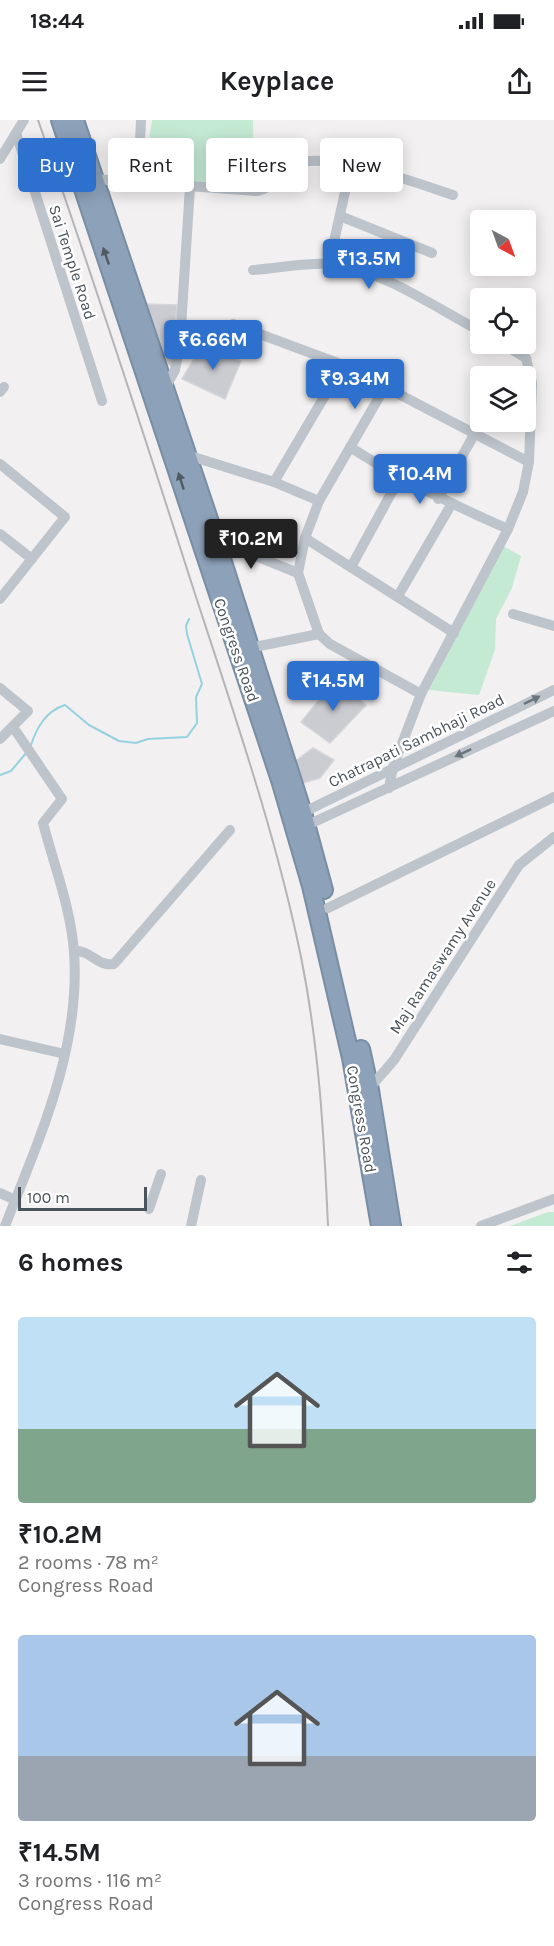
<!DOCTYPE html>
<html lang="en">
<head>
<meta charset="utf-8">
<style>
  :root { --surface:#fff; --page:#f6f6f6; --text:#202124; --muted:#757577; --accent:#2e70ce }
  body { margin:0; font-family:Karla,sans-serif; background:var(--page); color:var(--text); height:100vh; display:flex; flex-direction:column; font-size:22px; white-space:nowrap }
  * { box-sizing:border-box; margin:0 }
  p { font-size:20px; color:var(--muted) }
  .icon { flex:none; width:33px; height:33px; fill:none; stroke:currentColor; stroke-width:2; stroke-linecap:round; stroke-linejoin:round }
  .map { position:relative; height:1106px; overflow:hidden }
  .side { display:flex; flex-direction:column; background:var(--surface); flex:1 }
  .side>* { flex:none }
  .guide { position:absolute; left:18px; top:18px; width:519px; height:54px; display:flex; gap:12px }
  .needle { width:39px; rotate:139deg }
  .tools { position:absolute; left:470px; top:90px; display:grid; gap:12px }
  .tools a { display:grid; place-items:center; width:66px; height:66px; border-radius:6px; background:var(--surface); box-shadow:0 3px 15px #0003; font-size:30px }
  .scale { position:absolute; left:18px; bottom:15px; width:129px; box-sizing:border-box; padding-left:6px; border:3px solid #4a535b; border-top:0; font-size:16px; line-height:21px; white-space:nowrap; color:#4a535b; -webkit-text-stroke:4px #fff; paint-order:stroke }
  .price { position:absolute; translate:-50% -51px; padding:0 14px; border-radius:6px; background:var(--accent); color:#fff; font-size:20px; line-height:39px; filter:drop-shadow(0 2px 3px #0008) }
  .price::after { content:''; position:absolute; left:50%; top:36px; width:18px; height:14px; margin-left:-9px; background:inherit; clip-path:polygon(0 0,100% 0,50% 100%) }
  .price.selected { background:#222; color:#fff }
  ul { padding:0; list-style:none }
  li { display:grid; align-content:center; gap:12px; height:318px; padding:0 18px }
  li span { display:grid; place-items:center; height:186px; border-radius:6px; color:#555 }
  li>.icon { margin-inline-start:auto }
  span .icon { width:108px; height:108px; fill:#fffc; stroke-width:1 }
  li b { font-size:26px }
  h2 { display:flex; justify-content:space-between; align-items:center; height:72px; padding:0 18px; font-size:26px }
  .chip { padding:0 21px; border-radius:6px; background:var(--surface); box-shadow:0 3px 15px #0003; font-size:21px; line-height:54px }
  .chip.selected { background:var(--accent); color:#fff }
  .status { display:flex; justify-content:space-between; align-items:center; height:42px; padding:0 30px; background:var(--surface); direction:ltr }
  .status svg { height:16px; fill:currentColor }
  header { display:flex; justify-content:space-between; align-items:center; height:78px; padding:0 18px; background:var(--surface); font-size:27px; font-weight:700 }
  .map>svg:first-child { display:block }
  .green { fill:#c4ead4 }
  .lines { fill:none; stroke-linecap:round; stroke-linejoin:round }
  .stream { stroke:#96d1e2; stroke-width:2 }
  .building { fill:#cbccd2; stroke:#d5d6db; stroke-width:1.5 }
  .highway-casing { stroke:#798da4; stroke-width:20 }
  .minor { stroke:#bdc4cb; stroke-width:10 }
  .highway { stroke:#8da1b9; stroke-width:16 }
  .rail { stroke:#b3b5b9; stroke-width:2 }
  .oneway { fill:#515b64 }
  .oneway2 { fill:#6c757d }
  .labels { text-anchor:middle; stroke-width:5; stroke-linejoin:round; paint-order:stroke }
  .street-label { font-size:16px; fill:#4a535b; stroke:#fff }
</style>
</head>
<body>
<div class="status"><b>18:44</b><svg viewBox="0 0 49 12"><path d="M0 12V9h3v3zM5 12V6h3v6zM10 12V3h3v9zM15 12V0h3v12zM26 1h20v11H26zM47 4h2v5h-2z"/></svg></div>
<header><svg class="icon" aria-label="menu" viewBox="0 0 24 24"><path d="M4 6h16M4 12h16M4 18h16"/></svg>Keyplace<svg class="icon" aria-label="share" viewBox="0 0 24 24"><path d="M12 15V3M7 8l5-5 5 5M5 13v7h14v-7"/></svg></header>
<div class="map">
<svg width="554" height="1106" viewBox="0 0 554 1106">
  <rect width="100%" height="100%" fill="#f2f0f0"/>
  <g class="green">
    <path d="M152,0H253L254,61L196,67L144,54Z"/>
    <path d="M503,426L521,436L512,468L496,499L495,530L479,575L429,570Z"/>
    <path d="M548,1092H554V1106H510Z"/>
  </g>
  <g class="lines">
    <g class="stream">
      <path d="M31,625C37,607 46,591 65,585L89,605L119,621L136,623L148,619L187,617L197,603L196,577L202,564L187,514L186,506L189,499"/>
      <path d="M0,655L11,651L27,632"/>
    </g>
  </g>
  <g class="building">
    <path d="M146,184L177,185L172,247L167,243Z"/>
    <path d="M203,223L241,241L225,279L182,259Z"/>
    <path d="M335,560L366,585L330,623L301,602Z"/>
    <path d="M313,628L334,640L320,658L300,664L294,642Z"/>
  </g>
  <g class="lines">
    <g class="highway-casing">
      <g id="highway">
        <path d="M60,0L280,660L311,766L351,938L380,1106"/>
        <path d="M75,0L216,420L303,693L324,770"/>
        <path d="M361,929L370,970L392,1106"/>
      </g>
    </g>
    <g class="minor">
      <path d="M16,13L102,281"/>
      <path d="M0,39L24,0"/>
      <path d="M94,59L257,71C276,68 279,49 297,43C333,32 417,63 453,75"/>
      <path d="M138,62L141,0"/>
      <path d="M340,96L432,133"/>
      <path d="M329,144L351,45"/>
      <path d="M253,150C282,148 317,140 346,146C388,155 442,191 480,211"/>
      <path d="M233,204L343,245"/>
      <path d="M385,267L319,381L305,418L298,453L319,514L330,524L421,574L393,647L389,668"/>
      <path d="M164,270L175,250L180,223L190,67"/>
      <path d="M0,272L4,267"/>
      <path d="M350,327C401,360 453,385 508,409"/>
      <path d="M184,334L274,362L319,381"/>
      <path d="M0,344L65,397L0,479"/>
      <path d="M274,362L343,245L529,342"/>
      <path d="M438,379L475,313"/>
      <path d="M0,414L32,439"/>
      <path d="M305,418L454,513"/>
      <path d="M216,420L298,453"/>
      <path d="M351,447L399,359"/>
      <path d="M398,476L451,385"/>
      <path d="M513,494L554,506"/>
      <path d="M250,528L319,514"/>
      <path d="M0,568L28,591L0,619"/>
      <path d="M421,574L508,409L523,372L529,342L532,263L526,238L503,224"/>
      <path d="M300,694L554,570"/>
      <path d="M301,708L554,591"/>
      <path d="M328,788L554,677"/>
      <path d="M74,831C91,830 98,847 114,844L230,710"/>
      <path d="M0,919L65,934"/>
      <path d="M367,971L394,940L519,745L554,717"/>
      <path d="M0,1073L15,1080"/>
      <path d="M149,1089L161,1054"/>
      <path d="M5,1106C39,1019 81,928 74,832C71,789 54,745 43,703L62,679L13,607"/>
      <path d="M191,1106L201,1060"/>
      <path d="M481,1106L554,1079"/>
    </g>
    <use href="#highway" class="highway"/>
    <path class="rail" d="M38,0C90,149 139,299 187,449C228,577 274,705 301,837C319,926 324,1015 328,1106"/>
  </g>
  <defs><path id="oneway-solid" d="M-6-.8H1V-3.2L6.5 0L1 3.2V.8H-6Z" transform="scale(1.5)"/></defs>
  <g class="oneway">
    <use href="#oneway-solid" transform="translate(106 136) rotate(-109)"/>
    <use href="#oneway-solid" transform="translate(181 361) rotate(-108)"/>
  </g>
  <g class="oneway2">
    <use href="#oneway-solid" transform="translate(532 580) rotate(-26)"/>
    <use href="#oneway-solid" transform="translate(463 633) rotate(155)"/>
  </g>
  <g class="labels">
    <g class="street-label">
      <text transform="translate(73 142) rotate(72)" y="6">Sai Temple Road</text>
      <text transform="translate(237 530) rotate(71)" y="6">Congress Road</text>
      <text transform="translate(416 620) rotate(-26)" y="6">Chatrapati Sambhaji Road</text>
      <text transform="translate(442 836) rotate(-57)" y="6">Maj Ramaswamy Avenue</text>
      <text transform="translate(362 999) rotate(80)" y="6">Congress Road</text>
    </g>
  </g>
</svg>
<div class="tools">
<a><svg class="needle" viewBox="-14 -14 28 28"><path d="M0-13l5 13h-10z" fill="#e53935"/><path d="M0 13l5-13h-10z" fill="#757577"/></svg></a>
<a><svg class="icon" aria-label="locate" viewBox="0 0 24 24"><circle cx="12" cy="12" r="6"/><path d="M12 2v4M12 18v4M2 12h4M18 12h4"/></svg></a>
<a><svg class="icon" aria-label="layers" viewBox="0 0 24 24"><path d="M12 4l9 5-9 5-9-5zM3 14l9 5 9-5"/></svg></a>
</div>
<div class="scale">100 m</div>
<b class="price" style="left:369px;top:170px">₹13.5M</b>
<b class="price" style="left:213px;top:251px">₹6.66M</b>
<b class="price" style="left:355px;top:290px">₹9.34M</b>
<b class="price" style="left:420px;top:385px">₹10.4M</b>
<b class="price selected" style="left:251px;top:450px">₹10.2M</b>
<b class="price" style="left:333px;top:592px">₹14.5M</b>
<div class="guide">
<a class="chip selected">Buy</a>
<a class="chip">Rent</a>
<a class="chip">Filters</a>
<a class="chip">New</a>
</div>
</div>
<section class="side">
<h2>6 homes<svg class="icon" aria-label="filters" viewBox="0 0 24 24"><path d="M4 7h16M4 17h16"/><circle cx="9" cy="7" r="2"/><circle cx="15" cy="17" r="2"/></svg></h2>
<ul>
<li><span style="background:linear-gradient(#bfe0f5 60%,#7fa58c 0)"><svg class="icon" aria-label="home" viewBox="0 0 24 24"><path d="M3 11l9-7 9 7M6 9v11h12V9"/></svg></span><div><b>₹10.2M</b><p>2 rooms · 78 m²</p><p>Congress Road</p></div></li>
<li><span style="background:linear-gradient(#a9c7e8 65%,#9aa5b1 0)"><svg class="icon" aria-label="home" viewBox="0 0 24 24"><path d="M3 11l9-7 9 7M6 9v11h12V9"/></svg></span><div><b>₹14.5M</b><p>3 rooms · 116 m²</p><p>Congress Road</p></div></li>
</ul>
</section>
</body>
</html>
